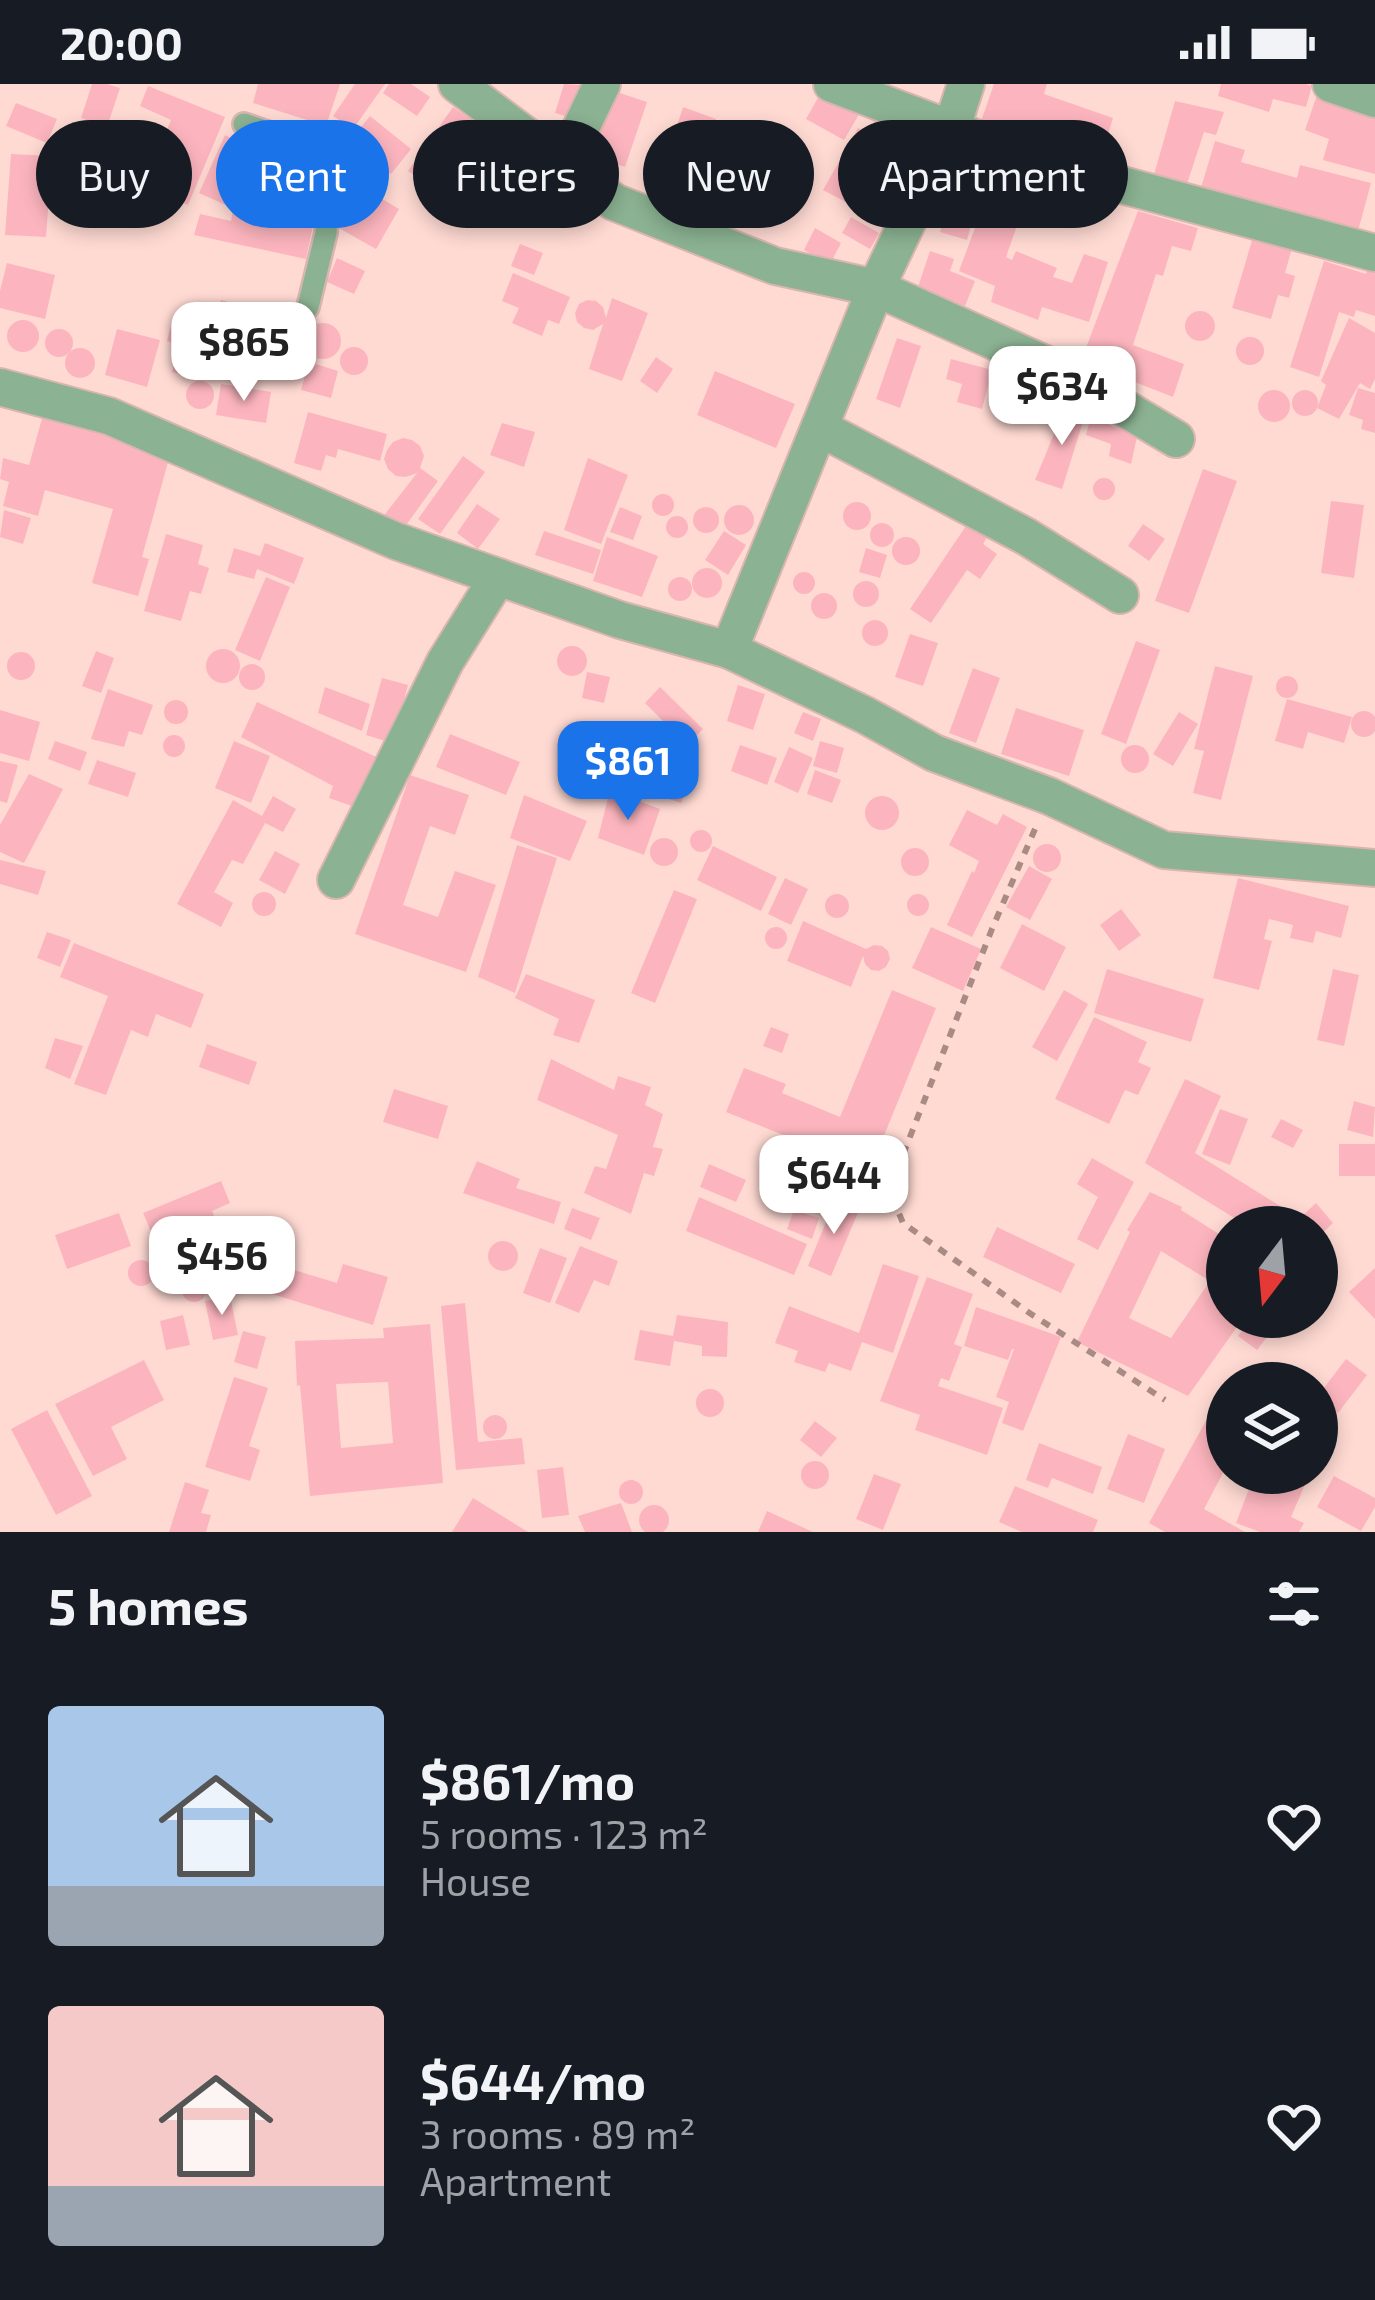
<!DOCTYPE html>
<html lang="en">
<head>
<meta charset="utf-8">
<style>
  :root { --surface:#171b24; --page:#242831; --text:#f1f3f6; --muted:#9ea1a6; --accent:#1a73e8 }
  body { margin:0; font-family:"Exo 2",sans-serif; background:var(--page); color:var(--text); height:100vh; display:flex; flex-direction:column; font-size:45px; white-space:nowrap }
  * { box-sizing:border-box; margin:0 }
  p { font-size:39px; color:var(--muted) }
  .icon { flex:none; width:66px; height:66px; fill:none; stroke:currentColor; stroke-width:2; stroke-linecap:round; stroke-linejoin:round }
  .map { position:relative; height:1448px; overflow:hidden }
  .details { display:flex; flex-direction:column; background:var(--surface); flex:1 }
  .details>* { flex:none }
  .banner { position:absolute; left:36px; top:36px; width:1305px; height:108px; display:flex; gap:24px }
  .needle { width:78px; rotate:196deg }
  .fabs { position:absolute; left:1206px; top:1122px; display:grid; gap:24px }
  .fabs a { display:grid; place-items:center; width:132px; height:132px; border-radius:50%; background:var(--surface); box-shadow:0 6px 18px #0003; font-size:60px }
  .price { position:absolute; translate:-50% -102px; padding:0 27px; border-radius:24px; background:#fff; color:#222; font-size:39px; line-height:78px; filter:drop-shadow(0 3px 6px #0008) }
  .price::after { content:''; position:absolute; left:50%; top:72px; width:36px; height:27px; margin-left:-18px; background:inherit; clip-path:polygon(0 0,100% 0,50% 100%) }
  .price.on { background:var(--accent); color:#fff }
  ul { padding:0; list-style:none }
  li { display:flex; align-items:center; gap:36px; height:300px; padding:0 48px }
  li span { display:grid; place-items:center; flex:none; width:336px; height:240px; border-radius:12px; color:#555 }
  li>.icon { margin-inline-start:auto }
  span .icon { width:144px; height:144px; fill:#fffc; stroke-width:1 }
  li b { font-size:51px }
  h2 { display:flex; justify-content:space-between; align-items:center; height:144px; padding:0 48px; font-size:51px }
  .tag { padding:0 42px; border-radius:54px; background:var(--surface); box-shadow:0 6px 18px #0003; font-size:42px; line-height:108px }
  .tag.on { background:var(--accent); color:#fff }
  .status { display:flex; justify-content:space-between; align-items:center; height:84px; padding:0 60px; background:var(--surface); direction:ltr }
  .status svg { height:33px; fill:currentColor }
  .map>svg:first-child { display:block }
  .building { fill:#fcb5be; fill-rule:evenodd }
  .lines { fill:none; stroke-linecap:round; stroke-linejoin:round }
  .lane-casing { stroke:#d8b6af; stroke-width:26 }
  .street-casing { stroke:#d8b6af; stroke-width:40 }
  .path { stroke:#a98a85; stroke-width:6; stroke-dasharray:9 9; stroke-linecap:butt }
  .lane { stroke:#8bb292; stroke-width:21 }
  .street { stroke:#8bb292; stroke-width:36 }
</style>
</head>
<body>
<div class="status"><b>20:00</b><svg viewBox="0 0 49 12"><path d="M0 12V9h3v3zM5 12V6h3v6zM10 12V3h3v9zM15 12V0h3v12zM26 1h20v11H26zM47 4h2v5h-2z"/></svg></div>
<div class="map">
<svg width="1375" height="1448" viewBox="0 0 1375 1448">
  <rect width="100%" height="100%" fill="#ffdad3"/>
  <g class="building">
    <path d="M92,0H107L120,4L107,43L81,34Z"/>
    <path d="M258,0H340L326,42L253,19Z"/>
    <path d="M355,0H385L353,45L333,32Z"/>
    <path d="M389,0H411L430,13L417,32L383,9Z"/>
    <path d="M564,0L580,1L569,33L555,29Z"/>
    <path d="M994,0H1047L1044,10L1113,34L1100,77L1051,58L1048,67L979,43Z"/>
    <path d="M1221,0H1306L1312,2L1306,23L1273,15L1269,28L1218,12Z"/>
    <path d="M148,2L225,33L188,121L67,71L82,37L158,68L171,36L140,22Z"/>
    <path d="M823,5L861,27L844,56L806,35Z"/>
    <path d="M614,7L647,18L625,83L592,71Z"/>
    <path d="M1317,11L1375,31V90L1323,76L1329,55L1305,46Z"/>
    <path d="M1175,17L1224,28L1216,51L1204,48L1186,103L1153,94Z"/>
    <path d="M16,19L57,35L47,59L6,42Z"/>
    <path d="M453,23L548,88L526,120L455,71L432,104L408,87Z"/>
    <path d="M683,23L716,35L693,104L648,89L656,63L669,67Z"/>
    <path d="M370,32L411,65L391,90L350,57Z"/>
    <path d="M858,44L889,61L855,123L823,106Z"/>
    <path d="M225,51L257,66L230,123L199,109Z"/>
    <path d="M1215,57L1245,66L1241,78L1297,94L1300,81L1371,99L1357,151L1200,107Z"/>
    <path d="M11,70L52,72L46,153L5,151Z"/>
    <path d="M959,84L985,91L967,156L940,148Z"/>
    <path d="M100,92L128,101L120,122L93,112Z"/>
    <path d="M359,101L399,125L376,165L335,142Z"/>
    <path d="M233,125L313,142L306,175L194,151L200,130L231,137Z"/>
    <path d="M982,125L1019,136L1006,173L1012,176L1016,167L1057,184L1053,193L1072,199L1084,170L1108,178L1089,238L1042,223L1038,236L991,218L995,202L959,187Z"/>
    <path d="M1138,127L1198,144L1191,167L1172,162L1163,192L1156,190L1133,261L1184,280L1173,313L1081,277Z"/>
    <path d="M851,133L879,149L870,165L842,149Z"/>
    <path d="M815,144L841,159L830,180L804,166Z"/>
    <path d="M1253,153L1292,164L1285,189L1295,192L1289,214L1278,211L1271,235L1232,224Z"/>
    <path d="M520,160L543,169L534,191L511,182Z"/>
    <path d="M930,167L954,175L950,187L975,197L965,222L918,203Z"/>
    <path d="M337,174L365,187L354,210L327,198Z"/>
    <path d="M1371,174L1375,176V232L1356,226L1354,233L1339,228L1319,293L1290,283L1324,177L1366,190Z"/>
    <path d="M7,179L55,191L45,235L0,224V207Z"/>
    <path d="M513,189L570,213L559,240L548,236L542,252L512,239L519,224L502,217Z"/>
    <path d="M612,214L648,229L622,297L589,285L603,240L593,246L584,244L577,238L575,229L579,220L587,216L596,217L603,223L606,234Z"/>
    <path d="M221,216L302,238L294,268L261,259L259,265L233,258L229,272L208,265Z"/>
    <circle cx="1200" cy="242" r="15"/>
    <path d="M173,234L210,243L203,267L167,257Z"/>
    <path d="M1349,234L1375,249V295L1370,305L1360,299L1339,335L1317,324L1326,301L1321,297Z"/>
    <circle cx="23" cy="252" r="16"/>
    <circle cx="323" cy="257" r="18"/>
    <path d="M117,245L160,256L147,303L105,291Z"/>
    <circle cx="59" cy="259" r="14"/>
    <circle cx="1250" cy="267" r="14"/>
    <path d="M897,254L921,262L900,324L876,315Z"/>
    <circle cx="354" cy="277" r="14"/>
    <circle cx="80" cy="279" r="15"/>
    <path d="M178,266L203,272L197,295L172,288Z"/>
    <path d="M656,273L673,285L657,309L640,297Z"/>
    <path d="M951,275L992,286L982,325L957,318L962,300L946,295Z"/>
    <path d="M309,278L338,287L331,314L301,306Z"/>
    <path d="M715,287L795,320L776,364L697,331Z"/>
    <circle cx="200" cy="311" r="14"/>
    <path d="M221,300L271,308L266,339L216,331Z"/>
    <path d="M1358,304L1375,309V349L1361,345L1363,336L1349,331Z"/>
    <circle cx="1305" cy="319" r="13"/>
    <circle cx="1274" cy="322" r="16"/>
    <path d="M1066,321L1086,328L1062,405L1035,396Z"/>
    <path d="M308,328L387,350L380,377L338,365L336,374L326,371L321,387L294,379Z"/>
    <path d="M43,331L171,367L142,473L149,475L138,512L92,499L113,425L45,406L38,432L3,422L9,398L0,395L3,374L29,381Z"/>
    <path d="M1091,332L1137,353L1131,380L1109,372L1111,360L1086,351Z"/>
    <path d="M502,339L535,348L524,383L490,371Z"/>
    <path d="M403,354L412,356L420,362L424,372L420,384L438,397L401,448L382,434L417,389L406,393L396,392L388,385L384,375L387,366L393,358Z"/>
    <path d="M463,372L485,388L440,450L418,435Z"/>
    <path d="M588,374L628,391L601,460L564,446Z"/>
    <path d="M1203,385L1237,397L1189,529L1155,517Z"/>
    <circle cx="1104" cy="405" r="11"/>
    <circle cx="663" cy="421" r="11"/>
    <path d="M1331,417L1364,421L1354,494L1321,489Z"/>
    <circle cx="857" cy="432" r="14"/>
    <path d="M477,420L500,435L478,465L457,449Z"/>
    <circle cx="739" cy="436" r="15"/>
    <circle cx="706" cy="436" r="13"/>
    <path d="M620,423L642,432L633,456L610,448Z"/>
    <path d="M4,426L31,434L23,460L0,453Z"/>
    <circle cx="677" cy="443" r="11"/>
    <path d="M968,439L987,453L983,460L997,470L980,495L967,486L931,539L910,525Z"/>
    <circle cx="882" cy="451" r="12"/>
    <path d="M1143,440L1165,455L1149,477L1128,462Z"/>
    <path d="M544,447L601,466L593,490L535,471Z"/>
    <path d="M724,447L746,461L728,491L705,476Z"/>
    <path d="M166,450L203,461L198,480L209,484L201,510L190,507L181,537L144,527Z"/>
    <path d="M607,453L658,472L642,513L593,497Z"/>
    <circle cx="906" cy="467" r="14"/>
    <path d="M265,459L304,474L294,500L257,485L254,495L227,488L234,464L260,472Z"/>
    <path d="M866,464L887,471L880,494L859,488Z"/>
    <circle cx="707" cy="499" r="15"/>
    <circle cx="804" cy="499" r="11"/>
    <path d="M266,493L290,503L260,577L235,566Z"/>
    <circle cx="680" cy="505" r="12"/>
    <circle cx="866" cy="510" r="13"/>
    <circle cx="824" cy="522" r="13"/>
    <circle cx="875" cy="549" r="13"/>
    <path d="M910,550L938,559L923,602L895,593Z"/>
    <path d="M1136,557L1160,566L1126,660L1101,650Z"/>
    <circle cx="572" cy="577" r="15"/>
    <circle cx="223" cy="582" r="17"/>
    <path d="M96,567L114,574L101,609L82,602Z"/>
    <circle cx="21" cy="582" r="14"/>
    <circle cx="252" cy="593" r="13"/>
    <path d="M1215,582L1253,592L1221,716L1193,709L1204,667L1194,665Z"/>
    <path d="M973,584L1000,594L976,659L949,649Z"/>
    <path d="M587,588L610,593L604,619L582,614Z"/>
    <circle cx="1287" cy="603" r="11"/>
    <path d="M382,594L408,601L392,659L366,651Z"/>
    <path d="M738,601L765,610L753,646L727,637Z"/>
    <path d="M325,603L370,620L362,647L318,629Z"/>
    <path d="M660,603L703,645L687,661L645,619Z"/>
    <path d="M108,605L153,621L142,651L129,647L124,663L91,655Z"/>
    <path d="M1287,615L1352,633L1344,659L1308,648L1303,665L1275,657Z"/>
    <circle cx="176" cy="628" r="12"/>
    <path d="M257,618L383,676L366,727L329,714L333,702L241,653Z"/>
    <path d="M1016,624L1084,646L1069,692L1001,670Z"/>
    <path d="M0,626L40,638L29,677L0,669Z"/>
    <circle cx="1364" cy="640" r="13"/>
    <path d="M803,628L821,635L813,657L794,649Z"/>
    <path d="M1179,628L1198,640L1173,682L1153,670Z"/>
    <path d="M620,643L670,661L660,690L610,671Z"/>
    <path d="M450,650L520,678L506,711L436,683Z"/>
    <circle cx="174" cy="662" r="11"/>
    <path d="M55,657L87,668L80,687L48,675Z"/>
    <path d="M234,657L270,672L251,719L215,704Z"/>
    <path d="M820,657L844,664L837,689L813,682Z"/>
    <circle cx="1135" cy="675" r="14"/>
    <path d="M740,661L777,674L767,701L731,687Z"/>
    <path d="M789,663L813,674L798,709L774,698Z"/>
    <path d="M670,669L696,679L681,719L655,710Z"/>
    <path d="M97,676L136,689L128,713L88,700Z"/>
    <path d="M0,677L18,681L7,719L0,717Z"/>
    <path d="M815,686L841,696L832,719L807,710Z"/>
    <path d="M29,690L63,705L24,779L0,768V741Z"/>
    <path d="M410,691L469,711L455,751L430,742L403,821L438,833L455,787L496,801L466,888L355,850Z"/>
    <path d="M610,706L660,725L644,771L598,754Z"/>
    <path d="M524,711L587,737L570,777L510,754Z"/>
    <path d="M273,712L296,725L283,748L265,739L243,780L232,776L214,808L233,819L221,843L177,820L233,716L262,732Z"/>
    <circle cx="882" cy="729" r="17"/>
    <path d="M967,726L997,741L1003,730L1027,743L972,853L947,841L972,787L974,789L979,777L949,761Z"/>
    <circle cx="701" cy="757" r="11"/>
    <circle cx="664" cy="768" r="14"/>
    <circle cx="1047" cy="774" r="14"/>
    <path d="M517,761L557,774L515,909L478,893Z"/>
    <path d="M713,762L777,793L761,827L697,796Z"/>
    <circle cx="915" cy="778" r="14"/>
    <path d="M275,767L300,780L285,810L259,796Z"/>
    <path d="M0,776L46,787L38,811L0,800Z"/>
    <path d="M1029,782L1052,795L1030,836L1006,823Z"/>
    <path d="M785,794L808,805L791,841L768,830Z"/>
    <path d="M1238,794L1349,822L1341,854L1316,847L1313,859L1290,854L1293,841L1269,835L1264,855L1272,857L1259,906L1213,894Z"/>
    <path d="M674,806L697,815L655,919L631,909Z"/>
    <circle cx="264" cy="820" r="12"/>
    <circle cx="837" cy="822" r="12"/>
    <circle cx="918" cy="821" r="11"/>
    <path d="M1121,825L1141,851L1119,867L1100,841Z"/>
    <path d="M803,837L866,865L874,861L882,862L888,867L890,875L886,883L879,887L871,886L865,880L863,872L851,903L787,877Z"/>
    <path d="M1022,840L1066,863L1044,907L1000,884Z"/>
    <path d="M931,843L981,865L963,907L912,884Z"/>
    <circle cx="776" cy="854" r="11"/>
    <path d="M47,848L71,856L60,883L37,874Z"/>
    <path d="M74,859L204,910L191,944L156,930L148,953L131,946L106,1011L74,1000L108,912L60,893Z"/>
    <path d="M1107,885L1204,915L1191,958L1094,929Z"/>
    <path d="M1333,885L1359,891L1344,962L1317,956Z"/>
    <path d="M526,890L595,916L579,959L553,951L559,935L515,914Z"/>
    <path d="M892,906L936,924L870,1086L726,1028L744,984L786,1000L782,1009L840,1033Z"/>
    <path d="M1064,906L1088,920L1057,977L1032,963Z"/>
    <path d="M1094,933L1147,958L1138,978L1151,984L1138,1011L1125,1006L1109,1040L1055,1015Z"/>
    <path d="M771,943L789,950L782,969L763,962Z"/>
    <path d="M55,954L83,962L70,995L45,984Z"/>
    <path d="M207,960L257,978L249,1001L199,983Z"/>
    <path d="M551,975L614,1006L618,992L651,1003L645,1021L663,1030L653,1063L663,1065L654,1092L644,1089L631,1130L584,1109L595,1082L606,1085L618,1051L537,1016Z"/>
    <path d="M1185,995L1221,1012L1195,1069L1285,1125L1274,1143H1249L1145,1079Z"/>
    <path d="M394,1005L448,1022L438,1055L383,1038Z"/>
    <path d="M1354,1017L1375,1023L1373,1053L1347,1046Z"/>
    <path d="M1220,1025L1248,1035L1230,1081L1202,1070Z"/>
    <path d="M1281,1035L1303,1046L1293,1064L1271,1053Z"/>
    <rect x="1339" y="1060" width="36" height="32"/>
    <path d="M1092,1074L1134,1098L1098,1166L1077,1155L1098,1113L1077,1100Z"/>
    <path d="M477,1077L520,1095L516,1104L561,1118L554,1140L463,1109Z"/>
    <path d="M709,1080L746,1096L736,1118L700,1103Z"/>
    <path d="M781,1085L830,1105L820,1127L798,1118L795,1125L768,1114Z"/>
    <path d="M221,1097L230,1119L212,1127L217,1139L175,1156L170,1145L153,1152L143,1129Z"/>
    <path d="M1150,1108L1182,1123L1181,1126L1227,1155V1233H1244L1188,1312L1077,1258L1130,1148L1127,1146ZM1161,1167L1210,1197L1171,1254L1129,1234Z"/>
    <path d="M699,1113L807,1160L794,1191L686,1147Z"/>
    <path d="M836,1114L860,1124L831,1192L808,1182Z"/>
    <path d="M1316,1119L1333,1139L1317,1154V1143H1307L1299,1135Z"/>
    <path d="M572,1124L600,1134L591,1156L564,1145Z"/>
    <path d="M794,1126L819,1134L812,1155L787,1145Z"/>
    <path d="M119,1129L131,1162L67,1185L55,1151Z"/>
    <path d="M997,1143L1075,1180L1061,1209L983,1173Z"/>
    <circle cx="503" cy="1172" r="15"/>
    <path d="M241,1160L250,1189L232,1195L223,1166Z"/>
    <path d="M580,1162L618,1177L609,1202L594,1196L579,1229L555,1219Z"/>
    <path d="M540,1164L567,1174L550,1219L523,1209Z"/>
    <circle cx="141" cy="1189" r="13"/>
    <path d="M271,1179L337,1199L343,1180L388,1193L373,1241L262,1207Z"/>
    <path d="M883,1180L919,1192L893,1269L862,1258L851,1287L829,1279L825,1288L794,1278L798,1267L775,1259L789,1222L859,1249Z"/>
    <path d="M1375,1184V1235L1349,1208Z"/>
    <path d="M927,1193L973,1210L954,1260L962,1263L949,1297L941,1294L938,1302L1003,1324L987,1371L915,1346L920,1331L880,1317Z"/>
    <circle cx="194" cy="1206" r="12"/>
    <path d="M230,1212L238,1251L213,1256L205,1217Z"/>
    <path d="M465,1219L478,1358L522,1354L525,1380L456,1386L441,1222Z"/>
    <path d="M976,1223L1061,1253L1023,1347L1002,1339L1009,1318L996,1313L1014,1265H1012L1008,1276L964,1262Z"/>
    <path d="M183,1231L190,1261L166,1266L160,1237Z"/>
    <path d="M677,1231L728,1238L727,1273L702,1272V1262L674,1257L670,1282L634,1276L640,1246L673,1252Z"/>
    <path d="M1252,1233H1296L1280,1255L1271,1248L1257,1266L1238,1252Z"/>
    <path d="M430,1240L443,1399L310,1412L300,1301L297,1302L295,1257L384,1254L383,1244ZM388,1298L393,1359L341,1364L336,1300Z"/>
    <path d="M243,1247L266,1253L257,1285L234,1278Z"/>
    <path d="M1346,1275L1367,1291L1338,1329L1317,1313Z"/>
    <path d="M144,1276L164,1316L111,1343L127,1375L93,1392L55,1320Z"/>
    <path d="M234,1293L268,1304L249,1362L260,1366L250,1397L205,1383Z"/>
    <circle cx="710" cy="1319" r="14"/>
    <path d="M47,1326L92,1412L56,1431L11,1345Z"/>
    <path d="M1211,1328L1227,1337V1389H1247L1241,1399L1223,1389L1204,1425L1245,1448H1165L1149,1439Z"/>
    <circle cx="495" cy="1343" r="12"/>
    <path d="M815,1337L837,1354L821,1373L800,1356Z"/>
    <path d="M1128,1350L1165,1365L1144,1419L1107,1405Z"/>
    <path d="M1039,1359L1102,1383L1093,1410L1052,1394L1048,1404L1026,1396Z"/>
    <circle cx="815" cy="1391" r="14"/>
    <path d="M563,1383L569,1431L542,1434L537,1386Z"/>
    <path d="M1255,1389H1310L1291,1433L1304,1439L1299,1448H1260L1236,1439Z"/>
    <path d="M874,1390L901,1400L883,1446L856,1435Z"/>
    <path d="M1334,1392L1375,1414V1423L1361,1447L1317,1423Z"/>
    <circle cx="631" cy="1408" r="12"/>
    <path d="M185,1398L209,1406L201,1429L211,1431L206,1448H169Z"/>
    <path d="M1015,1402L1098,1436L1093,1448H1022L999,1438Z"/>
    <path d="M473,1414L528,1448H452Z"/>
    <path d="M621,1419L632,1448H585L578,1432Z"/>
    <circle cx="654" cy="1436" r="15"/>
    <path d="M767,1427L813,1448H758Z"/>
  </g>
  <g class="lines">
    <g class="lane-casing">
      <path id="lane" d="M244,40L287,55L322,82L328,120L326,149L308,223"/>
    </g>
    <g class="street-casing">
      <g id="street">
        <path d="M457,0L614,118L775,182L876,204L1067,290L1176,355"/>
        <path d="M832,0L1044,80L1375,169"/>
        <path d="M1331,0L1375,15"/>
        <path d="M564,79L602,0"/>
        <path d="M0,303L109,332L396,457L620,536L729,566L865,631L934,669L1049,712L1164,766L1375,784"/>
        <path d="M820,344L1027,453L1120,511"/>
        <path d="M729,566L876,204L951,46L966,0"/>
        <path d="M336,796L445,578L498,493"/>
      </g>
    </g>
    <path class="path" d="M1035,745L992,845L900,1078L891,1110L903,1139L1031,1230L1165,1316"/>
    <use href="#lane" class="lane"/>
    <use href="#street" class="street"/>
  </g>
</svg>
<div class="fabs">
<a><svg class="needle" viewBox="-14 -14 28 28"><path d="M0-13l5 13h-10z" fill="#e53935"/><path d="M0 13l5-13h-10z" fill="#9ea1a6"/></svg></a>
<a><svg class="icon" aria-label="layers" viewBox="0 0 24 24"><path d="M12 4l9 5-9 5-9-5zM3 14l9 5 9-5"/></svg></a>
</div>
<b class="price" style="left:244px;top:320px">$865</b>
<b class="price" style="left:1062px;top:364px">$634</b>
<b class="price on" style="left:628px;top:739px">$861</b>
<b class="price" style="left:834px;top:1153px">$644</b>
<b class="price" style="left:222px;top:1234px">$456</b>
<div class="banner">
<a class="tag">Buy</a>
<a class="tag on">Rent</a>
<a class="tag">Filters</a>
<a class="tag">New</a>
<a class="tag">Apartment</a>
</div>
</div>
<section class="details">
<h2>5 homes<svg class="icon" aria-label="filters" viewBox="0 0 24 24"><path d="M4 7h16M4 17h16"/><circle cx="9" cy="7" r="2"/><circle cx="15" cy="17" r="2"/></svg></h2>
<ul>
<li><span style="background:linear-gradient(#a9c7e8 75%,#9aa5b1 0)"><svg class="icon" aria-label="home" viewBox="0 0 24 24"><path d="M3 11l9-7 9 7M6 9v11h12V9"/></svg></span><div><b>$861/mo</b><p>5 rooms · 123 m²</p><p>House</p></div><svg class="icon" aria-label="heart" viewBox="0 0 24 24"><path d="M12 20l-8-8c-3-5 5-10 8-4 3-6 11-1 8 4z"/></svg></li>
<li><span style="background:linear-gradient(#f6c9c9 75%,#9aa5b1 0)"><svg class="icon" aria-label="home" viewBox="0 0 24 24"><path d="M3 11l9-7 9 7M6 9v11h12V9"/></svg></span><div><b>$644/mo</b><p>3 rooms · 89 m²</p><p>Apartment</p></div><svg class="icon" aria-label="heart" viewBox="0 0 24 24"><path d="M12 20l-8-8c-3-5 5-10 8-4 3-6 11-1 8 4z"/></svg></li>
</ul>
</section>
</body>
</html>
